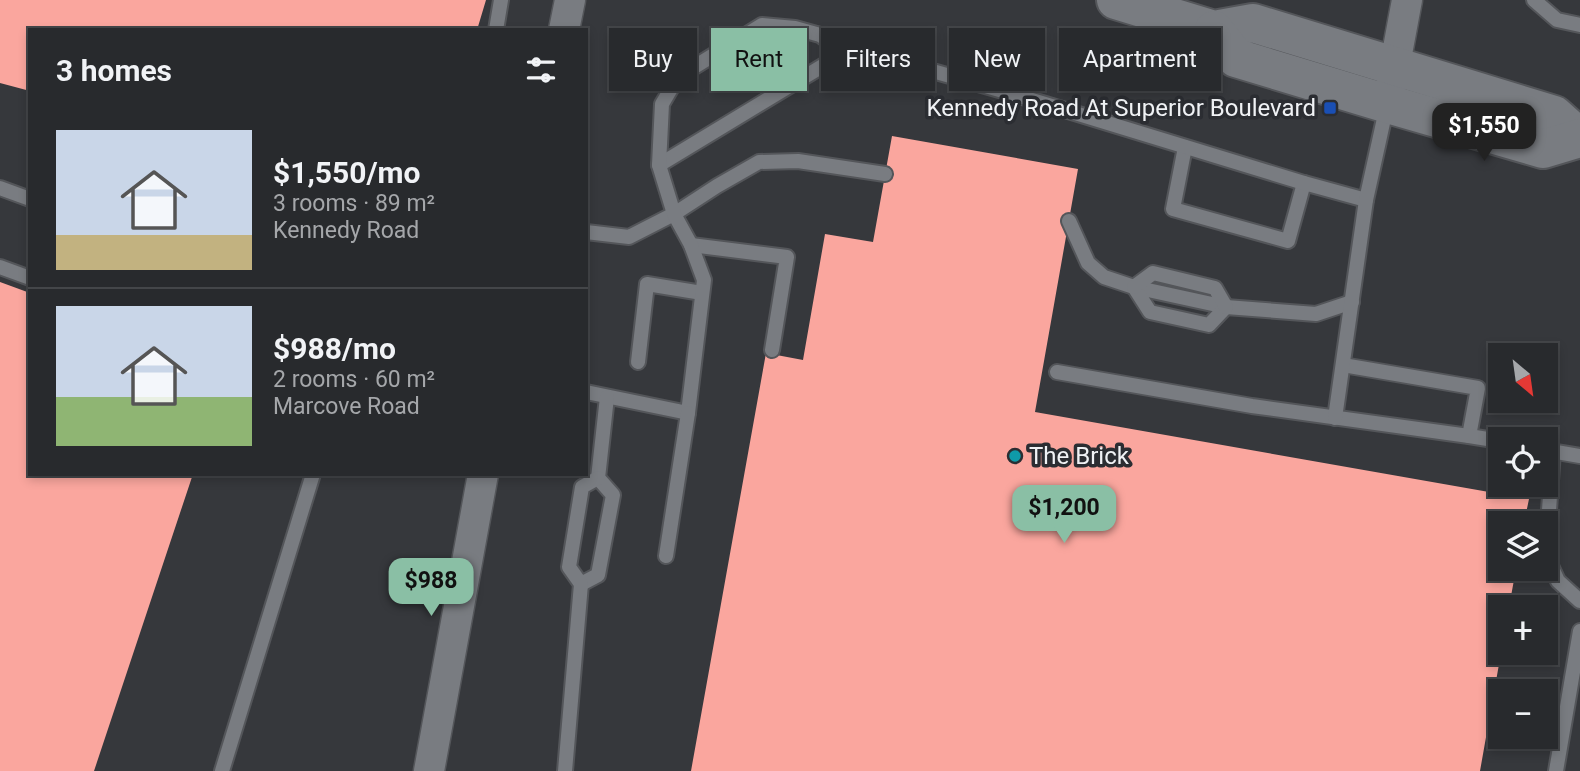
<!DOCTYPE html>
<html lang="en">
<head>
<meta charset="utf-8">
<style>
  :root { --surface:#282a2d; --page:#343639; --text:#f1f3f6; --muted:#a5a7aa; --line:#444649; --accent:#8abfa5 }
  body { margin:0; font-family:Roboto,sans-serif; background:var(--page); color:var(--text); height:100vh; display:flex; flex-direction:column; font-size:26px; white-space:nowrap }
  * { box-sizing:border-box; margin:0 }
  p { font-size:23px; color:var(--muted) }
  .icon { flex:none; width:38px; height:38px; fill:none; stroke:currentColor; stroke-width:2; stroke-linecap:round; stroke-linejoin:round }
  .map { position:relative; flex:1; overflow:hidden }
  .side { position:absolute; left:28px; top:28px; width:560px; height:448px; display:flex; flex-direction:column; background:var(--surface); border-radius:0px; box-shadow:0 4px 10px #0003,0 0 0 2px var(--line) }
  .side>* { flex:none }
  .hud { position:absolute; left:609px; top:28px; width:665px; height:63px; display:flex; gap:14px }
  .needle { width:46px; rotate:151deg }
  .controls { position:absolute; left:1488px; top:343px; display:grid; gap:14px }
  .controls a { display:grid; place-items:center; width:70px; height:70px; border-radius:0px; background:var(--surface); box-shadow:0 4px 10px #0003,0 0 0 2px var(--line); font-size:35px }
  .price { position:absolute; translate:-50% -60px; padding:0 16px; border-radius:14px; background:var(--accent); color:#111; font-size:23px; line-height:46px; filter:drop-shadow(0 2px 4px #0008) }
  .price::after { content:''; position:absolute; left:50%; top:42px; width:21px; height:16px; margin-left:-10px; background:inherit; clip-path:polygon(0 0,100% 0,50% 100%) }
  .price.on { background:#222; color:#fff }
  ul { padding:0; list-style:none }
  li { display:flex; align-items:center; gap:21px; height:175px; padding:0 28px }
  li+li { border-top:2px solid var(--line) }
  li span { display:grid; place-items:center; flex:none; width:196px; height:140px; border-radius:0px; color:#555 }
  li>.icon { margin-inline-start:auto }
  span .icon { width:84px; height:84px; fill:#fffc; stroke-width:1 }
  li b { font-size:30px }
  h2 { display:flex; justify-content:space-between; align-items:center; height:84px; padding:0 28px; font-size:30px }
  .chip { padding:0 24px; border-radius:0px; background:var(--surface); box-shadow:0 4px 10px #0003,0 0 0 2px var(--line); font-size:24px; line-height:63px }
  .chip.on { background:var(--accent); color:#111 }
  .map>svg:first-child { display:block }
  .building { fill:#faa69e }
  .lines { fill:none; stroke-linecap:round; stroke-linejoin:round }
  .lane-casing { stroke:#54565a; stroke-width:18 }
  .street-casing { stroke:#54565a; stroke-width:33 }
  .secondary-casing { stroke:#54565a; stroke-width:42 }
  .lane { stroke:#797c81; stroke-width:14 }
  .street { stroke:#797c81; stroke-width:30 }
  .secondary { stroke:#797c81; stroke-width:38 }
  .transit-dot { fill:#1a4fb4; stroke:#2b2d32; stroke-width:2.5 }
  .culture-dot { fill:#0f9aa8; stroke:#2b2d32; stroke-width:2.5 }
  .labels { text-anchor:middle; stroke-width:7; stroke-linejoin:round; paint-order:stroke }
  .poi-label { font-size:24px; fill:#f0f2f5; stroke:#2b2d32; text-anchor:end }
</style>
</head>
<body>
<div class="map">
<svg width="1580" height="771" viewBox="0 0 1580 771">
  <rect width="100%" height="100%" fill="#36383c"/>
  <g class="building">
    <path d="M0,0H486L477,30H30V91L0,83Z"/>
    <path d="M892,136L1078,169L1035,412L1529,499L1524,523H1500V569H1516L1509,607H1500V653H1501L1480,771H691L766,353L803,360L825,234L873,242Z"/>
    <path d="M0,282L30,293V474H193L94,771H0Z"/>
  </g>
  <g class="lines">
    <g class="lane-casing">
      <g id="lane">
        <path d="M1534,0L1557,20L1580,25"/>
        <path d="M496,30L501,0"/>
        <path d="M1185,147L1173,209L1288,241L1304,183"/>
        <path d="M659,165L844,53"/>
        <path d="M0,188L30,199"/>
        <path d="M1069,221L1088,263L1104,277L1134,287L1226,307L1316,314L1352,302"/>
        <path d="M586,232L629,237L674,214L717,186L759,162L798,161L885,174"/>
        <path d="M691,245L787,257L772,350"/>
        <path d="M0,267L30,278"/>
        <path d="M1134,287L1150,312L1209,325L1226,307"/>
        <path d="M1134,287L1153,273L1215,288L1226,307"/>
        <path d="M638,362L647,284L702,293"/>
        <path d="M1343,365L1478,388L1469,436"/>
        <path d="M1057,372L1252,406L1469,436L1500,441"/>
        <path d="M586,392L688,413L704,280L691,245L674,214L659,165L662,104L678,77L762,25L795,28L820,35L844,53L876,55L1003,91L1304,183L1366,200"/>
        <path d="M1335,418L1366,200L1387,105"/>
        <path d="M1545,450L1580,456"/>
        <path d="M1553,451L1546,555L1558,581L1580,601"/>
        <path d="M666,556L688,413"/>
        <path d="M581,584L598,575L613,495L598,478L607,397"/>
        <path d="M222,771L313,474"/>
        <path d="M565,771L581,584L569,567L582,487L598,478"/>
        <path d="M1556,771L1580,631"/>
      </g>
    </g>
    <g class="street-casing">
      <g id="street">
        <path d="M564,30L570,0"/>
        <path d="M1391,86L1407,0"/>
        <path d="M429,771L483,474"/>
      </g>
    </g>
    <g class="secondary-casing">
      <g id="secondary">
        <path d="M1116,0L1214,30L1253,23L1554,115L1580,138"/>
        <path d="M1214,30L1236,58L1388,104L1543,149L1580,138"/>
      </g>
    </g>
    <use href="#lane" class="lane"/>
    <use href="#street" class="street"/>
    <use href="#secondary" class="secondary"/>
  </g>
  <rect class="transit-dot" x="1323" y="101" width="14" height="14" rx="3.5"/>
  <circle class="culture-dot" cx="1015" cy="456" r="7"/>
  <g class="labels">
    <g class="poi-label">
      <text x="1316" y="116">Kennedy Road At Superior Boulevard</text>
      <text x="1029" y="464" text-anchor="start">The Brick</text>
    </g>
  </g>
</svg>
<div class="controls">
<a><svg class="needle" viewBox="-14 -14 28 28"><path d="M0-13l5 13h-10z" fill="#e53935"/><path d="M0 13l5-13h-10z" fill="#a5a7aa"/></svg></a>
<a><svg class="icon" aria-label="locate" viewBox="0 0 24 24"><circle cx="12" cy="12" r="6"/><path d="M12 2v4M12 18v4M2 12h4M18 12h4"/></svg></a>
<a><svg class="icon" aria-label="layers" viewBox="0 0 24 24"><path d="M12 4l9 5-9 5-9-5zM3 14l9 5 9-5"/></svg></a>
<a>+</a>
<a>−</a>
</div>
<b class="price on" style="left:1484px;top:163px">$1,550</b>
<b class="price" style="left:1064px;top:545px">$1,200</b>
<b class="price" style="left:431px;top:618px">$988</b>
<div class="hud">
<a class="chip">Buy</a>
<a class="chip on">Rent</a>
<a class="chip">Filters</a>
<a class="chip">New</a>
<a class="chip">Apartment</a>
</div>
<section class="side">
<h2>3 homes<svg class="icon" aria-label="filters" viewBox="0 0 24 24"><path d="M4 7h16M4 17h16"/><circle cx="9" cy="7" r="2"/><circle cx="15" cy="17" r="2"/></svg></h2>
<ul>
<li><span style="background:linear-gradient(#c9d6e8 75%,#c2b280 0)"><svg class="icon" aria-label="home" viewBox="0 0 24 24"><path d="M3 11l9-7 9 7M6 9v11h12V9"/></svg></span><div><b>$1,550/mo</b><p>3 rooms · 89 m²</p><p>Kennedy Road</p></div></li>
<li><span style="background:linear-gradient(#c9d6e8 65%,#8fb573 0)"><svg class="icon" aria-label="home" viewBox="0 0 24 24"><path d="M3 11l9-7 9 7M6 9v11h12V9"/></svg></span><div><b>$988/mo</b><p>2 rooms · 60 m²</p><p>Marcove Road</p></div></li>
</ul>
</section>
</div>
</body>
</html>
